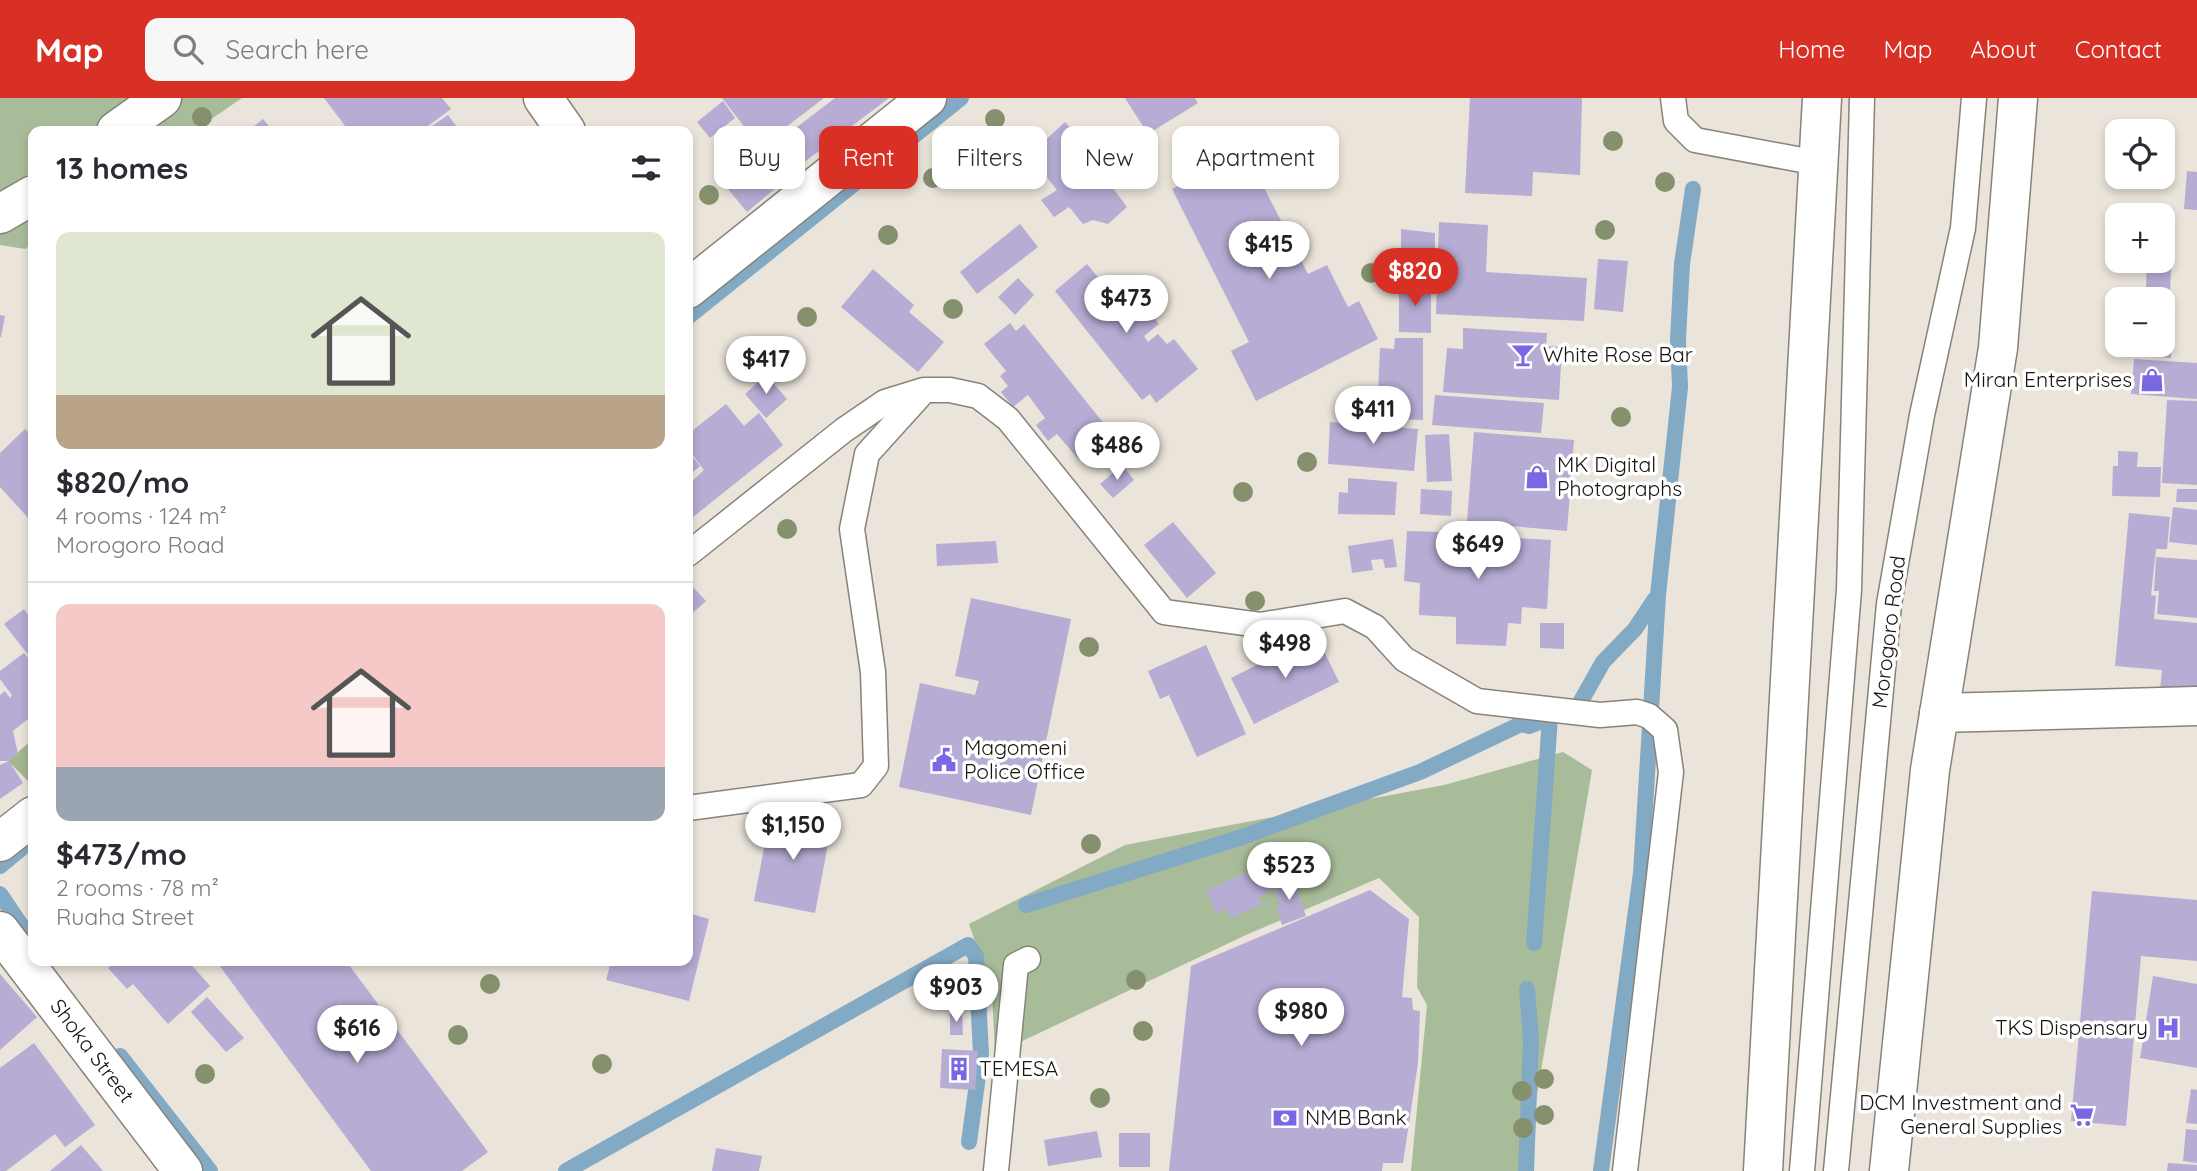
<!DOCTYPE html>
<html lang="en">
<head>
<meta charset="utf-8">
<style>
  :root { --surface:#fff; --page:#f7f7f7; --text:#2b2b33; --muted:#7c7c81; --line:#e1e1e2; --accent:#d93025 }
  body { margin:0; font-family:Quicksand,sans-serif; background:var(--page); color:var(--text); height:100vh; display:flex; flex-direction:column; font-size:26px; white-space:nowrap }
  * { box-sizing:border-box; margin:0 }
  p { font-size:23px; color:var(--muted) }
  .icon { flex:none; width:38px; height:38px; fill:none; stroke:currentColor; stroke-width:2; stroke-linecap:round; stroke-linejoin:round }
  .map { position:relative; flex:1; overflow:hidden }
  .side { position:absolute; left:28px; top:28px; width:665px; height:840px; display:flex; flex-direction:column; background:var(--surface); border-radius:14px; box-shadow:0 4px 10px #0003 }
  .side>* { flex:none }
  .guide { position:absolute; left:714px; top:28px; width:665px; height:63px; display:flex; gap:14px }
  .controls { position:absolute; left:2105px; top:21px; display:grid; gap:14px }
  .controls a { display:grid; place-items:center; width:70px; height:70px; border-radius:14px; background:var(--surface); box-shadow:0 4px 10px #0003; font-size:35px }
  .price { position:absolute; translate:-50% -60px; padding:0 16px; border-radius:24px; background:#fff; color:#222; font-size:23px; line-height:46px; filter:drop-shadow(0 2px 4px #0008) }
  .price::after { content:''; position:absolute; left:50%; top:42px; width:21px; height:16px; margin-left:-10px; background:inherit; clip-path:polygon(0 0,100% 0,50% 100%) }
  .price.active { background:var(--accent); color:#fff }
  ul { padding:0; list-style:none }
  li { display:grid; align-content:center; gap:14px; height:371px; padding:0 28px }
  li+li { border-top:2px solid var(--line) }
  li span { display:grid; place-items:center; height:217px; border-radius:14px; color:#555 }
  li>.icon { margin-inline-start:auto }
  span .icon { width:126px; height:126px; fill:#fffc; stroke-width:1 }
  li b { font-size:30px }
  h2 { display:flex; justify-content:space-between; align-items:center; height:84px; padding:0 28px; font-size:30px }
  .chip { padding:0 24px; border-radius:14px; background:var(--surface); box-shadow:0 4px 10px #0003; font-size:24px; line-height:63px }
  .chip.active { background:var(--accent); color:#fff }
  header { display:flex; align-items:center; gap:42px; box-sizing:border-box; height:98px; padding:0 35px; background:var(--accent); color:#fff }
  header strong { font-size:33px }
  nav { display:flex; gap:38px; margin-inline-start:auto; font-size:24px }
  .search { width:490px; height:63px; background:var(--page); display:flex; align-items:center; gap:18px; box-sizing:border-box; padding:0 24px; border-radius:14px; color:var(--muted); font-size:26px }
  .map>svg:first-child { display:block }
  .green { fill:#a9bc99 }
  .forest { fill:#a4b791 }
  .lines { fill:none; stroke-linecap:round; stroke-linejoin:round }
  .stream { stroke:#83aac5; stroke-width:16 }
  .building { fill:#b6acd4 }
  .service-casing { stroke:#88837a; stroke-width:27 }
  .minor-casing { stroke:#88837a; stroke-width:41 }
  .trunk-casing { stroke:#88837a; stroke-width:41 }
  .service { stroke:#fff; stroke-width:24 }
  .minor { stroke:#fff; stroke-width:38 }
  .trunk { stroke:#fff; stroke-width:38 }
  .tree { fill:#85906d }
  .labels { text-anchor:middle; stroke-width:7; stroke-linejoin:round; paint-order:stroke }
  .poi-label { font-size:21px; fill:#161310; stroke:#fff; text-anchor:start }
  .street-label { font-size:21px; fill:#161310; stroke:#fff }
</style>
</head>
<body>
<header>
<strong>Map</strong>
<div class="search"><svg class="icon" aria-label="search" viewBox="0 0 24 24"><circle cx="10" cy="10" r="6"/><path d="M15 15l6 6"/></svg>Search here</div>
<nav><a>Home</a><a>Map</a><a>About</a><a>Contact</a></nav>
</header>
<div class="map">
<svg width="2197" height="1073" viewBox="0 0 2197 1073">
  <rect width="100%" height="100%" fill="#eae4da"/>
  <g class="green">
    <path d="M0,0H242L194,33H33V145L25,151L0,147Z"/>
    <path d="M1563,654L1592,672L1524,1073H1411L1427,907L1417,889L1419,819L1379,780L1246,837L995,956L992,894L969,826L1125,747L1444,687Z"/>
  </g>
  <path class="forest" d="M33,641V688L8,663Z"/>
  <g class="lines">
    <g class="stream">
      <path d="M688,219L961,0"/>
      <path d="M1576,612L1603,564L1635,531L1655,501"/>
      <path d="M0,768L23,749"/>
      <path d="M0,796L33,845"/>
      <path d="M1026,807L1242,739L1420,674L1521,626L1529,628L1550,620L1534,845"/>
      <path d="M120,958L210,1073"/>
      <path d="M566,1073L968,847L976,858L981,956L969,1044"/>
      <path d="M1526,1073L1531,941L1527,891"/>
      <path d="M1601,1073L1641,775L1658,497L1680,289L1678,241L1682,166L1693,91"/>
    </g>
  </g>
  <g class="building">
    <path d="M324,0H442L451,11L421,33H349Z"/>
    <path d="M722,0H824L760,49Z"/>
    <path d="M835,0H889L799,68L780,42Z"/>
    <path d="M1125,0H1195L1198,5L1148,36Z"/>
    <path d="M1470,0H1582L1580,77L1533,74L1532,98L1465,95Z"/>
    <path d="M723,3L735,20L710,40L697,24Z"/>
    <path d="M448,17L460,33H425Z"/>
    <path d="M263,21L273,33H248Z"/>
    <path d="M1065,24L1083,45L1099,35L1130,75L1113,90L1127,109L1108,126L1093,122L1083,126L1069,109L1054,119L1041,102L1057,92L1029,57Z"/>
    <path d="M775,43L793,66L788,70L793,76L747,114L723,85Z"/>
    <path d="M1246,54L1308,176L1327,167L1348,209L1359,203L1378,241L1256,303L1231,253L1249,244L1172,91Z"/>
    <path d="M2187,73L2197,74V112L2184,111Z"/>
    <path d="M1439,124L1488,127L1486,174L1587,180L1584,223L1436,216Z"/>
    <path d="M1020,126L1038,149L977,196L960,174Z"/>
    <path d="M1401,131L1435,135V180H1401Z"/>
    <path d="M2163,137L2173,138L2170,192L2146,191L2147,163H2163Z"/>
    <path d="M1598,161L1628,163L1623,214L1594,211Z"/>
    <path d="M1087,166L1110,194L1119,187L1124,194L1130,190L1159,226L1144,238L1148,244L1158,236L1167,246L1174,241L1198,271L1156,305L1150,296L1142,302L1055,193Z"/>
    <path d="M873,171L914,207L909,214L944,244L918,274L841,209Z"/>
    <path d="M1018,180L1034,197L1015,217L998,199Z"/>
    <path d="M1431,185V235L1399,234V186Z"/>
    <path d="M2163,204H2173L2171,260L2141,258V247H2163Z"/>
    <path d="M0,217L5,218L1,239H0Z"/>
    <path d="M1010,225L1016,233L1024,226L1105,327L1098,334L1104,342L1079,362L1057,336L1048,343L1036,327L1045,320L1028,297L1013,309L1001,294L1008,288L1000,278L1006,273L984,246Z"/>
    <path d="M1463,230L1547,235L1546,248L1562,249L1559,302L1443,294L1447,250L1463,251Z"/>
    <path d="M1395,240H1423V322L1377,320L1380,250L1394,251Z"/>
    <path d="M2134,261L2197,265V301L2131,296Z"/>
    <path d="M766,277L787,301L766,320L745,296Z"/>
    <path d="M1435,297L1544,305L1541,335L1432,327Z"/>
    <path d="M2167,302L2197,303V387L2162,385Z"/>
    <path d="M726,306L744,328L759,315L783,347L688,423V387L704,372L688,351V336Z"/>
    <path d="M1330,324L1418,331L1414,373L1328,366Z"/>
    <path d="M25,331L33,339L31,423L0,389V355Z"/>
    <path d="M1474,334L1574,342L1567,433L1467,424Z"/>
    <path d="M1449,336L1452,383L1427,384L1425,337Z"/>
    <path d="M688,353L700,368L688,378Z"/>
    <path d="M2118,353L2138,354L2137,369H2161L2160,399L2112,398L2113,368H2118Z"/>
    <path d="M1122,367L1134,382L1113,400L1100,386Z"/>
    <path d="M1348,380L1397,384L1395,417L1338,416L1339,394L1348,395Z"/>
    <path d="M1421,391L1452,393L1451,418L1420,416Z"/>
    <path d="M2177,391H2197V404H2176Z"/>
    <path d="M2173,409L2197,412V447L2169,444Z"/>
    <path d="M2129,415L2170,419L2167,451H2156L2151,497L2156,498L2154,521L2197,525V596L2160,592L2162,572L2115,568Z"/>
    <path d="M1173,424L1216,475L1187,500L1144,447Z"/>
    <path d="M1441,430L1460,431V437L1551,442L1547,511L1522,509L1521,526L1508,525L1506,548L1456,546V519L1419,517L1420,485L1404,483L1407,433L1441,434Z"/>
    <path d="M1393,441L1397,469L1385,470L1383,461L1371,462L1373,472L1352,475L1348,448Z"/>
    <path d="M996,443L998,465L937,468L936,446Z"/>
    <path d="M2156,459L2197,462V520L2157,516L2159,493H2154Z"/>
    <path d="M688,484L706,503L688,519Z"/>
    <path d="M971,500L1071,521L1031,717L899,689L920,585L975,597L979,583L955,578Z"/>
    <path d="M24,511L33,523V563L4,526Z"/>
    <path d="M1540,525H1564V551L1540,550Z"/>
    <path d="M1316,537L1339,584L1254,626L1231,580Z"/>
    <path d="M1206,547L1246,636L1197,659L1169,597L1160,601L1148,573Z"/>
    <path d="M24,555L33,566V617L13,633L18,656L8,663H0V597L5,593L10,600L12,597L0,581V573Z"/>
    <path d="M9,663L23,685L0,701V667Z"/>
    <path d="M771,713L832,725L815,815L754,803Z"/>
    <path d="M1262,768L1272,792L1259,799L1262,806L1231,820L1226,811L1216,815L1206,792Z"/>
    <path d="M1293,780L1306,818L1282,827L1276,809L1280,807L1273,787Z"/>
    <path d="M1370,792L1409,821L1402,899L1412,900L1413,912L1420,913L1418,965L1403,1065H1383L1382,1073H1169L1191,868Z"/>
    <path d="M2092,793L2197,802V863L2141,858L2126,1028L2071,1023Z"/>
    <path d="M688,815L709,821L689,903L606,882L611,863H688Z"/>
    <path d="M116,863H188L210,888L168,926L133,886L127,891L108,870Z"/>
    <path d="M216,863H346L488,1054L462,1073H371Z"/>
    <path d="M0,876L37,919L0,952Z"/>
    <path d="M2153,878L2197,886V970L2140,960Z"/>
    <path d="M207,899L244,940L226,954L191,914Z"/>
    <path d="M950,914H962L963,937H950Z"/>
    <path d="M34,945L95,1027L65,1049L55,1036L6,1073H0V970Z"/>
    <path d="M942,951L978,953L975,992L940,990Z"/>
    <path d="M2191,991L2197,992V1026L2186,1025Z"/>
    <path d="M2186,1031L2197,1032V1065L2183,1063Z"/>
    <path d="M1097,1033L1102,1059L1048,1068L1044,1042Z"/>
    <rect x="1119" y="1035" width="31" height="34"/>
    <path d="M81,1047L103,1073H50Z"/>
    <path d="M716,1050L762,1058L759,1073H712Z"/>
    <path d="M2168,1065L2197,1067V1073H2167Z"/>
  </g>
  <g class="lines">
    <g class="service-casing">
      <g id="service">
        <path d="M1673,0L1676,23L1695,42L1818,65"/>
        <path d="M688,456L844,332L885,304L924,292H950L978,298L1008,321L1164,514L1260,527L1345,513L1375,529L1404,561L1477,603L1600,617L1637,614L1649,618L1665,632L1671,674L1625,1073"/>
        <path d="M688,710L861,687L876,668L873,574L852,431L867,356L924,293"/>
        <path d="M996,1073L1016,867L1028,861"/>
        <path d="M1802,1073L1849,492L1862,0"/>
        <path d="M1836,1073L1889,506L1922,317L1963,130L1974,0"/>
      </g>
    </g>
    <g class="minor-casing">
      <g id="minor">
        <path d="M543,0L566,33"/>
        <path d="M116,33L162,0"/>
        <path d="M0,116L33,97"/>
        <path d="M688,191L927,0"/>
        <path d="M1939,615L2197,608"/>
        <path d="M0,744L33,718"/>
        <path d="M0,833L183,1073"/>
      </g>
    </g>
    <g class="trunk-casing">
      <g id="trunk">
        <path d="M1763,1073L1822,0"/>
        <path d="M1889,1073L1930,672L1998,250L2018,0"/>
      </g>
    </g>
    <use href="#service" class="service"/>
    <use href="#minor" class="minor"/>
    <use href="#trunk" class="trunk"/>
  </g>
  <g class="tree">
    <circle cx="202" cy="19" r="10"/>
    <circle cx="995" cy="21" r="10"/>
    <circle cx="1613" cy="43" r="10"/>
    <circle cx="1311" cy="67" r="10"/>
    <circle cx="933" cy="80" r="10"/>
    <circle cx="1665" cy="84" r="10"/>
    <circle cx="709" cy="97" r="10"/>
    <circle cx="1605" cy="132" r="10"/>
    <circle cx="888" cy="137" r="10"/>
    <circle cx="1371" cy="175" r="10"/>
    <circle cx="953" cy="211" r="10"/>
    <circle cx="807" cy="219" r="10"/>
    <circle cx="1621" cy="319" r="10"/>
    <circle cx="1307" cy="364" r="10"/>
    <circle cx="1243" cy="394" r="10"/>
    <circle cx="787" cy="431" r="10"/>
    <circle cx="1255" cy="503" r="10"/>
    <circle cx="1089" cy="549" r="10"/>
    <circle cx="1091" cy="746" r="10"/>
    <circle cx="1136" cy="882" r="10"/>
    <circle cx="490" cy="886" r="10"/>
    <circle cx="1143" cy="933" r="10"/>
    <circle cx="458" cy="937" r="10"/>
    <circle cx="602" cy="966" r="10"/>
    <circle cx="205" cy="976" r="10"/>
    <circle cx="1544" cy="981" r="10"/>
    <circle cx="1522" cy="993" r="10"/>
    <circle cx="1100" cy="1000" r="10"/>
    <circle cx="1544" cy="1017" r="10"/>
    <circle cx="1523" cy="1030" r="10"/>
  </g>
  <defs>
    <g id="bar-bare" transform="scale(1.89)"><path d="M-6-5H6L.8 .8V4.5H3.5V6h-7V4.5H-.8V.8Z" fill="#7967e3" stroke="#fff" stroke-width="2.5" paint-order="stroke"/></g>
    <g id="shop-bare" transform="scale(1.89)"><path d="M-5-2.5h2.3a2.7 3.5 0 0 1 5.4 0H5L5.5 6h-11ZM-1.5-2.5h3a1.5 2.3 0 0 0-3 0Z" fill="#7967e3" stroke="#fff" stroke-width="2.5" paint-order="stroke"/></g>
    <g id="civic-bare" transform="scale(1.89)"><path d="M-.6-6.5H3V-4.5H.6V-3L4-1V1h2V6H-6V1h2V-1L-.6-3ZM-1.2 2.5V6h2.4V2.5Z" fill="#7967e3" stroke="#fff" stroke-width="2.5" paint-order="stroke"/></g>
    <g id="hospital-bare" transform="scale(1.89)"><path d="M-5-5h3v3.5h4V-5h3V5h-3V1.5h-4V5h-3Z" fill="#7967e3" stroke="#fff" stroke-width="2.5" paint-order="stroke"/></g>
    <g id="building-bare" transform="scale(1.89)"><path d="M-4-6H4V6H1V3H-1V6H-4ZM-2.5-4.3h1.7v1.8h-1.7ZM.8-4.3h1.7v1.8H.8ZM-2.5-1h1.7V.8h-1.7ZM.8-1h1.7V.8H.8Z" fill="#7967e3" stroke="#fff" stroke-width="2.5" paint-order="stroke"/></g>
    <g id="supermarket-bare" transform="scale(1.89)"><path d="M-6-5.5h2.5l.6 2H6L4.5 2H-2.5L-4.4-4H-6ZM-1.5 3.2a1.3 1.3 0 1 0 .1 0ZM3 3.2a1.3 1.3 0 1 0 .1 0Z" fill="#7967e3" stroke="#fff" stroke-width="2.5" paint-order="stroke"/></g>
    <g id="bank-bare" transform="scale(1.89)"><path d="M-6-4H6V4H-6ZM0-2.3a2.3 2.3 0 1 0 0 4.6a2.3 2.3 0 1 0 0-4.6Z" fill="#7967e3" stroke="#fff" stroke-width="2.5" paint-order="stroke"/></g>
  </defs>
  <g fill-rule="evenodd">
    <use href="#bar-bare" x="1523" y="257"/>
    <use href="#shop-bare" x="2152" y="282"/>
    <use href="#shop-bare" x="1537" y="379"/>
    <use href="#civic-bare" x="944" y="662"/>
    <use href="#hospital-bare" x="2168" y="930"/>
    <use href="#building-bare" x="959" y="971"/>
    <use href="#supermarket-bare" x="2082" y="1017"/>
    <use href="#bank-bare" x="1285" y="1020"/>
  </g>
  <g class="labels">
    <g class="poi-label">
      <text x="1543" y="264">White Rose Bar</text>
      <text x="2132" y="289" text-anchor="end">Miran Enterprises</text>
      <text x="1557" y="374">MK Digital<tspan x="1557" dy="24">Photographs</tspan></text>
      <text x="964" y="657">Magomeni<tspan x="964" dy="24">Police Office</tspan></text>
      <text x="2148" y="937" text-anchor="end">TKS Dispensary</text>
      <text x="979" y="978">TEMESA</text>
      <text x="2062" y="1012" text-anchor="end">DCM Investment and<tspan x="2062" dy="24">General Supplies</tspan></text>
      <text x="1305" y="1027">NMB Bank</text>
    </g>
    <g class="street-label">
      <text transform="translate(1889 534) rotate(-83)" y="7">Morogoro Road</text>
      <text transform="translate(92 953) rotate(53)" y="7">Shoka Street</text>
    </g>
  </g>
</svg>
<div class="controls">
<a><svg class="icon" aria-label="locate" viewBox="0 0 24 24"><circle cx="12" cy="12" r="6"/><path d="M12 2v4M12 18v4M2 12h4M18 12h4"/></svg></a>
<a>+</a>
<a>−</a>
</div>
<b class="price" style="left:1269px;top:183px">$415</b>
<b class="price active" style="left:1415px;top:210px">$820</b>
<b class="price" style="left:1126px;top:237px">$473</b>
<b class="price" style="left:766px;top:298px">$417</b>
<b class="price" style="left:1373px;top:348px">$411</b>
<b class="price" style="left:1117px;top:384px">$486</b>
<b class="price" style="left:1478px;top:483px">$649</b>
<b class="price" style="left:1285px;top:582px">$498</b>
<b class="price" style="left:793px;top:764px">$1,150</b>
<b class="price" style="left:1289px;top:804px">$523</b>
<b class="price" style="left:956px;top:926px">$903</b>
<b class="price" style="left:1301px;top:950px">$980</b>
<b class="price" style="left:357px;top:967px">$616</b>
<div class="guide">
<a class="chip">Buy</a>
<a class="chip active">Rent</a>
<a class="chip">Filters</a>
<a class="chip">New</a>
<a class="chip">Apartment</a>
</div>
<section class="side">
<h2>13 homes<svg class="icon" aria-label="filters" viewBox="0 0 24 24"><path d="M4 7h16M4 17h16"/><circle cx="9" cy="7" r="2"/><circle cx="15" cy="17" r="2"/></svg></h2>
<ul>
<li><span style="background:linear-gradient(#dfe7d0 75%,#b9a48a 0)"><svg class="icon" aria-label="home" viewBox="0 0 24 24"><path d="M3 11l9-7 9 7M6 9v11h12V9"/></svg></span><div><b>$820/mo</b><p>4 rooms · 124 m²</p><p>Morogoro Road</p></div></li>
<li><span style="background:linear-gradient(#f6c9c9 75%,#9aa5b1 0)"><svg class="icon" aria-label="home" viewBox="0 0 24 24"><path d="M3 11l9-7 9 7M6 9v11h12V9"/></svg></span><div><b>$473/mo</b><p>2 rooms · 78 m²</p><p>Ruaha Street</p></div></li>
</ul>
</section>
</div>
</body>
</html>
